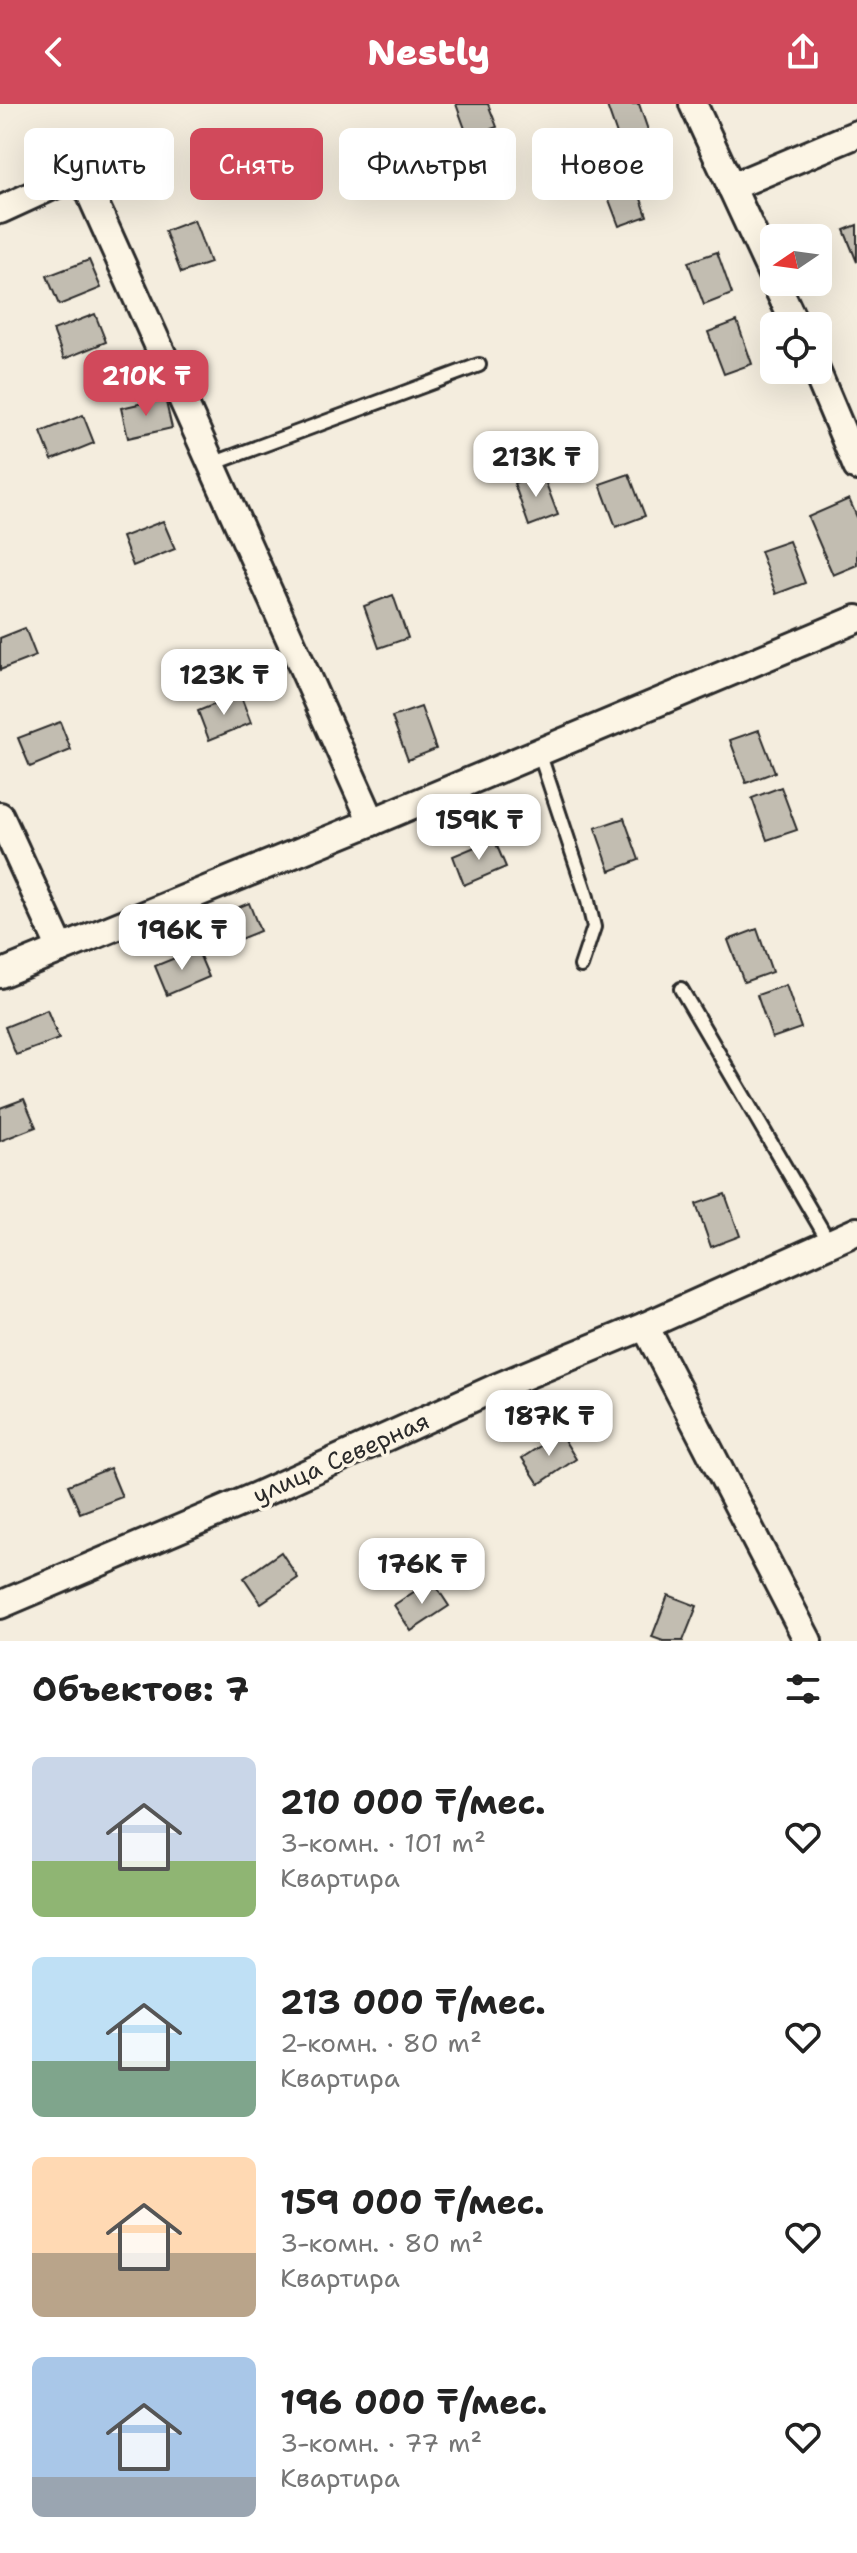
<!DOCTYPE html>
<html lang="ru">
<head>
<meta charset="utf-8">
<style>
  :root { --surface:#fff; --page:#f6f6f6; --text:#222; --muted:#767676; --accent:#d1495b }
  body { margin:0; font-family:"Shantell Sans",sans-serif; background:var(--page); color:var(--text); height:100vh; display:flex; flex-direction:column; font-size:30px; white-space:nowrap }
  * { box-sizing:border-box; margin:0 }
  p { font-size:26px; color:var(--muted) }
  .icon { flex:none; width:44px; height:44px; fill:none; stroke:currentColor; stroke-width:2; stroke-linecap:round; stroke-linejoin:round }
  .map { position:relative; height:1537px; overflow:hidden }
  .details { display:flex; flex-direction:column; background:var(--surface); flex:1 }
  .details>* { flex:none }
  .top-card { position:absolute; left:24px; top:24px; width:810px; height:72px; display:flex; gap:16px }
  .needle { width:52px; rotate:257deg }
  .buttons { position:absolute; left:760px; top:120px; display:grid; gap:16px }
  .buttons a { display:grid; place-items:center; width:72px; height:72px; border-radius:12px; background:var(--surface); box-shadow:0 8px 32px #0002; font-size:40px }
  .price { position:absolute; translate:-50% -68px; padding:0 18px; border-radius:16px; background:#fff; color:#222; font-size:26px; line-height:52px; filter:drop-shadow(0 2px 4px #0008) }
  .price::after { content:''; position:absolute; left:50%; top:48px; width:24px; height:18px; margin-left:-12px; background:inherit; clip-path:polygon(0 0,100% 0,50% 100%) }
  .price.selected { background:var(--accent); color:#fff }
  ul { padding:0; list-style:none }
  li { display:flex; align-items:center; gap:24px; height:200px; padding:0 32px }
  li span { display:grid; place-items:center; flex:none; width:224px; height:160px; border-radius:12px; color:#555 }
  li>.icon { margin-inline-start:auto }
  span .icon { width:96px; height:96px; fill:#fffc; stroke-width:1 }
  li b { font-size:34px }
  h2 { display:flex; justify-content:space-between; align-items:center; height:96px; padding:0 32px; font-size:34px }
  .chip { padding:0 28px; border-radius:12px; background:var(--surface); box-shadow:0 8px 32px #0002; font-size:28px; line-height:72px }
  .chip.selected { background:var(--accent); color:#fff }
  header { display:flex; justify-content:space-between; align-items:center; height:104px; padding:0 32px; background:var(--accent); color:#fff; font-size:36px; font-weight:800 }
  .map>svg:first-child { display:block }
  .building { fill:#c2bdb1; stroke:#2b2b2b; stroke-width:2 }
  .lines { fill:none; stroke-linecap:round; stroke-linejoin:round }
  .service-casing { stroke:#2b2b2b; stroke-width:18 }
  .minor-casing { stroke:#2b2b2b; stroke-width:32 }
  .service { stroke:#fcf5e5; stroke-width:12 }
  .minor { stroke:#fcf5e5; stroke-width:26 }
  .labels { text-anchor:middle; stroke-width:7; stroke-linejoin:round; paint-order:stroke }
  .street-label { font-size:24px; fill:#2b2b2b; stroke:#fcf5e5 }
</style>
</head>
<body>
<header><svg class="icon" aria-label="back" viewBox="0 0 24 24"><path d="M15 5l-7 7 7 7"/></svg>Nestly<svg class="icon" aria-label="share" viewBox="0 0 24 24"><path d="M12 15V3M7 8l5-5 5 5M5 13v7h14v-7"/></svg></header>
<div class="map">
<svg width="857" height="1537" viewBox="0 0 857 1537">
  <rect width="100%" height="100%" fill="#f4edde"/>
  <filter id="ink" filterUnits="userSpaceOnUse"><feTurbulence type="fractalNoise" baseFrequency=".0125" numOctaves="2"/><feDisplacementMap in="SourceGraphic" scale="16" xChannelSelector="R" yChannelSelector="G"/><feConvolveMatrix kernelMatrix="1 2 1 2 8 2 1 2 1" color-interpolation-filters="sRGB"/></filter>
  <g filter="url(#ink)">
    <g class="building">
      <path d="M456,0H488L497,23L468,33Z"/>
      <path d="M613,0H639L651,35L622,45L607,2Z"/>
      <path d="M632,69L647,112L619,122L603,80Z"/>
      <path d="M194,116L210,159L181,169L165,127Z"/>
      <path d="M857,121V158L844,126Z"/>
      <path d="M717,148L732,190L704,201L688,158Z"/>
      <path d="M89,156L101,184L59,201L47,172Z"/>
      <path d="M95,210L106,238L64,255L53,226Z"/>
      <path d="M737,217L752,260L724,270L708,228Z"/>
      <path d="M165,294L172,324L128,334L121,304Z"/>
      <path d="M83,311L94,339L52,356L41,328Z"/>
      <path d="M542,369L558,411L529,422L514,379Z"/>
      <path d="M629,370L645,412L616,423L600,380Z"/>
      <path d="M849,395L857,413V461L833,471L808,413Z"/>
      <path d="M163,417L175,445L133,462L122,433Z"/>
      <path d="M789,437L805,479L776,490L760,447Z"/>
      <path d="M393,491L408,534L379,544L364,502Z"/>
      <path d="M25,524L36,552L0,566V534Z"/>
      <path d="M240,590L251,619L209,636L198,607Z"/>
      <path d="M421,603L436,645L408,656L392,613Z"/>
      <path d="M60,618L71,646L30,663L18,634Z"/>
      <path d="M759,626L775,668L746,679L730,636Z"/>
      <path d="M781,683L797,726L767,736L752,694Z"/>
      <path d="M624,714L639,756L610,767L595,724Z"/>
      <path d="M494,735L506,763L464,781L453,752Z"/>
      <path d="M249,799L260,827L218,844L207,816Z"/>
      <path d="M757,825L772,868L744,878L728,836Z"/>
      <path d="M197,845L209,873L167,891L155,862Z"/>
      <path d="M786,881L801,924L772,934L757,891Z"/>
      <path d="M47,906L59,935L16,951L5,923Z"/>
      <path d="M24,995L36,1023L0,1037V1004Z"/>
      <path d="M725,1090L740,1132L711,1143L696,1100Z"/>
      <path d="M560,1329L576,1355L539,1380L522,1354Z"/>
      <path d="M110,1364L122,1393L80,1409L68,1381Z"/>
      <path d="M281,1448L298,1474L261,1499L244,1474Z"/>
      <path d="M432,1476L449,1502L411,1527L394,1501Z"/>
      <path d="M668,1491L697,1502L683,1537H663L652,1533Z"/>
    </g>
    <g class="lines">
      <g class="service-casing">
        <g id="service">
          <path d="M212,360L479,261"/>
          <path d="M539,648L587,793L594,823L581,862"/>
          <path d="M681,885L829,1138"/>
        </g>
      </g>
      <g class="minor-casing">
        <g id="minor">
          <path d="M693,0L774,175"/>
          <path d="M731,83L857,30"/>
          <path d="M0,106L81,69L372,718"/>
          <path d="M775,178L796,222"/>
          <path d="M816,266L857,363"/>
          <path d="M0,712L61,845"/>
          <path d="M0,870L372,718L857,515"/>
          <path d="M645,1222L808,1537"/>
          <path d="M0,1501L254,1393L495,1284L645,1222L857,1127"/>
        </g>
      </g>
      <use href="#service" class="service"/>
      <use href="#minor" class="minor"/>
    </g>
  </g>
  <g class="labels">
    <g class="street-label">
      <text transform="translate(341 1354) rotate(-24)" y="8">улица Северная</text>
    </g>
  </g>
</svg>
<div class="buttons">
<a><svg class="needle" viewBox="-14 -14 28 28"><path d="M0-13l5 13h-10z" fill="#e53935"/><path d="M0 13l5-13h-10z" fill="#767676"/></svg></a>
<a><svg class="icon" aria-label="locate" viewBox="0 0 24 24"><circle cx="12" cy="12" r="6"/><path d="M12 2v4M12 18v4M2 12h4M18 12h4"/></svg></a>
</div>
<b class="price selected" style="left:146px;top:314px">210K ₸</b>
<b class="price" style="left:536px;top:395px">213K ₸</b>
<b class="price" style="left:224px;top:613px">123K ₸</b>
<b class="price" style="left:479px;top:758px">159K ₸</b>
<b class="price" style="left:182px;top:868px">196K ₸</b>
<b class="price" style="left:549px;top:1354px">187K ₸</b>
<b class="price" style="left:422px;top:1502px">176K ₸</b>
<div class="top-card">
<a class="chip">Купить</a>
<a class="chip selected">Снять</a>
<a class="chip">Фильтры</a>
<a class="chip">Новое</a>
</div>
</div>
<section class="details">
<h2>Объектов: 7<svg class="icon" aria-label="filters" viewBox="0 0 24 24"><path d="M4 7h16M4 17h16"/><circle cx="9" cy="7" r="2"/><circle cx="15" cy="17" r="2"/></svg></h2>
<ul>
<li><span style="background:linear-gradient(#c9d6e8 65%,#8fb573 0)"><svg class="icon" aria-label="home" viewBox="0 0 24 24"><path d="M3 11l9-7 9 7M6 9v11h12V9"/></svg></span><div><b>210 000 ₸/мес.</b><p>3-комн. · 101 m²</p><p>Квартира</p></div><svg class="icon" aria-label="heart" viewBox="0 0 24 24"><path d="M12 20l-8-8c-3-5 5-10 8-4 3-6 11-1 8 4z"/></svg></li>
<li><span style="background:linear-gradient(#bfe0f5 65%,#7fa58c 0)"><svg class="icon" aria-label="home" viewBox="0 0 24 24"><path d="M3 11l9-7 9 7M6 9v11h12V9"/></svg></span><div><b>213 000 ₸/мес.</b><p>2-комн. · 80 m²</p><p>Квартира</p></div><svg class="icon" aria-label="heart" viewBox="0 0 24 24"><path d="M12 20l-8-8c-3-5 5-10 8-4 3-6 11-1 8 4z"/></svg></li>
<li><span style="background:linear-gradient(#ffd9b3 60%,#b9a48a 0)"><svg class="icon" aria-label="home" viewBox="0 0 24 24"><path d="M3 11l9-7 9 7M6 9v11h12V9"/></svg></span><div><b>159 000 ₸/мес.</b><p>3-комн. · 80 m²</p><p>Квартира</p></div><svg class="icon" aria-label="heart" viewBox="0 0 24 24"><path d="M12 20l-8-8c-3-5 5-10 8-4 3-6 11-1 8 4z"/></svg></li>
<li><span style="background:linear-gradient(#a9c7e8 75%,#9aa5b1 0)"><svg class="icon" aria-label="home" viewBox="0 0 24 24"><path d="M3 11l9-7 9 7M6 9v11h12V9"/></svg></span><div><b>196 000 ₸/мес.</b><p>3-комн. · 77 m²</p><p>Квартира</p></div><svg class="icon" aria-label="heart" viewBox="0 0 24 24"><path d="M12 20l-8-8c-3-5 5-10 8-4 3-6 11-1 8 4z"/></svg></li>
</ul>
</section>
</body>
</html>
